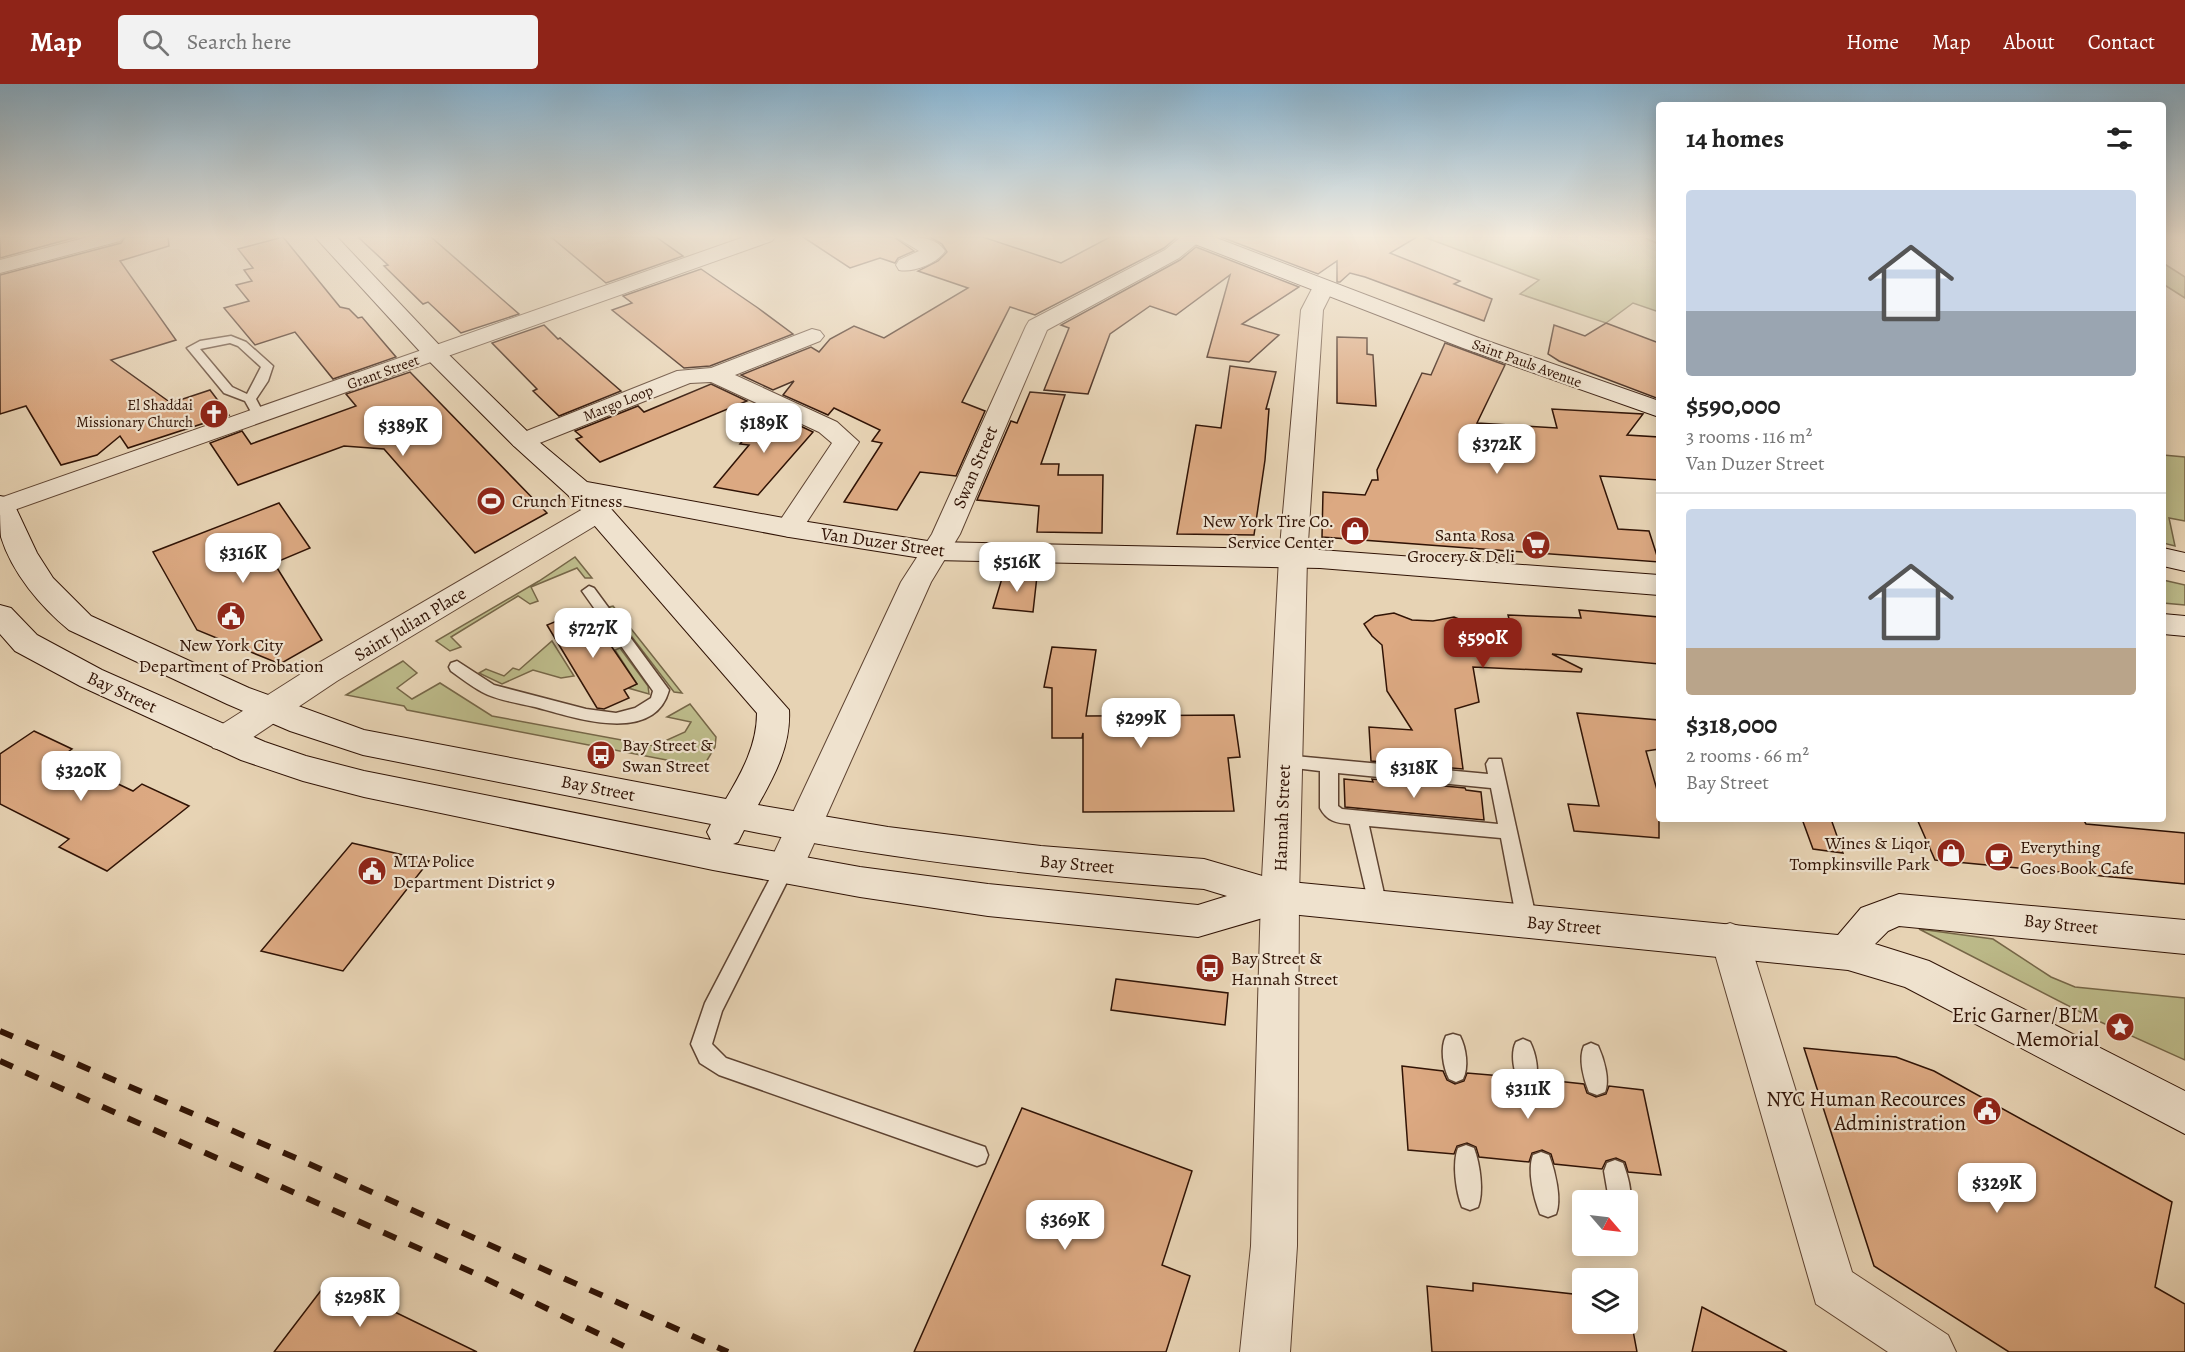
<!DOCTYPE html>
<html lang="en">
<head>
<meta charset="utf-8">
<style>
  :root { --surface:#fff; --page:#f2f2f2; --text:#222; --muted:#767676; --line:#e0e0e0; --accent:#8f2418 }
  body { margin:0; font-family:Alegreya,serif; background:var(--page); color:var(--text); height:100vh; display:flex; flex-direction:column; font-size:22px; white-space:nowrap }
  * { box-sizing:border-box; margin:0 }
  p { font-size:20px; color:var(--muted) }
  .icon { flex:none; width:33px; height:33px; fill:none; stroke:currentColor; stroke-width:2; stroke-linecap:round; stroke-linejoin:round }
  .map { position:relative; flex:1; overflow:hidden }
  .details { position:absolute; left:1656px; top:18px; width:510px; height:720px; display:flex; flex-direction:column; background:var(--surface); border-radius:6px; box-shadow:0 3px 15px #0003 }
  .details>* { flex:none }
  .needle { width:39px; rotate:118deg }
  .fabs { position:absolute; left:1572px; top:1106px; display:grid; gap:12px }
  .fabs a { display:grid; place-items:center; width:66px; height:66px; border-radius:6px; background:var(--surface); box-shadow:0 3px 15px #0003; font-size:30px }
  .price { position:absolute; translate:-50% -51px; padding:0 14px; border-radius:12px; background:#fff; color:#222; font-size:20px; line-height:39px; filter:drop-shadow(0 2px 3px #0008) }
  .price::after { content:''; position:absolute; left:50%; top:36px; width:18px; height:14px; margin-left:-9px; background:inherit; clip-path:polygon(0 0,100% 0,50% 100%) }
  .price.current { background:var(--accent); color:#fff }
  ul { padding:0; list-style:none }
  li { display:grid; align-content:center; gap:12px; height:318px; padding:0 30px }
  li+li { border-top:2px solid var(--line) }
  li span { display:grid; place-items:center; height:186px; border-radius:6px; color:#555 }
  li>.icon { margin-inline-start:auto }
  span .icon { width:108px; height:108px; fill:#fffc; stroke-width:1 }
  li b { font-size:26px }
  h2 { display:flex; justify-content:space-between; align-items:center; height:72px; padding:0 30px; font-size:26px }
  header { display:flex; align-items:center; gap:36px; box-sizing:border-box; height:84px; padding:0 30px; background:var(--accent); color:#fff }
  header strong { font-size:28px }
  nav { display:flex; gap:33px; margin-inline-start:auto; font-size:21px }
  .search { width:420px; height:54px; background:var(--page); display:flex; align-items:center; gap:15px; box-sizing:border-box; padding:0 21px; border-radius:6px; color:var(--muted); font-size:22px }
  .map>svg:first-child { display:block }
  .green { fill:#bcba89; stroke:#766647; stroke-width:1.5 }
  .building { fill:#dca982; stroke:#301305; stroke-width:1.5 }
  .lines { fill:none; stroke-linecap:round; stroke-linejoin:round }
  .lane-casing { stroke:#5e4331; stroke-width:3 }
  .street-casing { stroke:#5e4331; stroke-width:2 }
  .secondary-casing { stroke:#301305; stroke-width:2 }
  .lane { fill:#efe2ce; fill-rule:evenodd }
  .street { fill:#efe2ce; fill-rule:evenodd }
  .secondary { fill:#efe2ce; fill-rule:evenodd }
  .rail { stroke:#301305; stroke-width:6; stroke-dasharray:14 14; stroke-linecap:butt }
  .labels { text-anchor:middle; stroke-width:4.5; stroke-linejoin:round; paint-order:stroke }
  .far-street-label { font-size:15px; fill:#301305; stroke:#efe2ce }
  .far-poi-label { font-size:15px; fill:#301305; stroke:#efe2ce; text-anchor:end }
  .street-label { font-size:18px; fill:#301305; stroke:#efe2ce }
  .poi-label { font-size:18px; fill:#301305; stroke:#efe2ce; text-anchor:start }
  .near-poi-label { font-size:21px; fill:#301305; stroke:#efe2ce; text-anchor:end }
</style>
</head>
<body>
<header>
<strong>Map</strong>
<div class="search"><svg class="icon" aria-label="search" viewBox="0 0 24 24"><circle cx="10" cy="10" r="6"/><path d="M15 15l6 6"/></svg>Search here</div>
<nav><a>Home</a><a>Map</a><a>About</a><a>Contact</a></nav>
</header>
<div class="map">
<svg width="2185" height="1268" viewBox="0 0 2185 1268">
  <rect width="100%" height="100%" fill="#e7d3b4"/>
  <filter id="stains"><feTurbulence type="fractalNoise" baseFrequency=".00333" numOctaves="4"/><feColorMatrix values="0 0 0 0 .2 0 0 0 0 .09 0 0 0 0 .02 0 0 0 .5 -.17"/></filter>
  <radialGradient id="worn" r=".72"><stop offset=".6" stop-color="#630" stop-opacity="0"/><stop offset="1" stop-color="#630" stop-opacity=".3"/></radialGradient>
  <g class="green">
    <path d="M1424,153H1643L1659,160V228L1633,219L1606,239L1520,210L1539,196Z"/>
    <path d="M2163,179L2185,193V214L2163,200Z"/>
    <path d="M2163,371L2185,373V437L2169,434L2175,462L2163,459Z"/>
    <path d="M575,473L592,494H585L577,484L531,503L538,517L530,520L518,512L451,553L461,563L450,567L436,557L539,497Z"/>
    <path d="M2163,496L2185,501V521L2163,519Z"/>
    <path d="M613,522L682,609L674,608L609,523Z"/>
    <path d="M552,557L574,592L561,594L533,586L502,600L479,589L486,585L504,592L513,584L519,586Z"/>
    <path d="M620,564L648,602L649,610L628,604L637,600L615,566Z"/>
    <path d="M403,577L417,589L397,604L412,615L440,599L492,632L654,662L685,648L691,638L667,633L690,620L716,653L715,663L703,683L407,626L404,622L346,611Z"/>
    <path d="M1919,845L1993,855L2051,893L2075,903L2185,914V976L2094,935Z"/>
  </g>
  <g class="building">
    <path d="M0,153H77L0,174Z"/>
    <path d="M125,153H168L169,162L120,177L176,256L111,276L171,319L210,306L229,331L128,364L120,352L97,371L61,381L26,322L0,330V191L121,159Z"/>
    <path d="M283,153L340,223L349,225L358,234L362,233L396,273L333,295L295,248L255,261L224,224L249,217L236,201L252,197L244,186L253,184L238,165Z"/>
    <path d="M358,153H431L519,230L461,249L428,218L423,220L384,182L388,181Z"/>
    <path d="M551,153H656L683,172L606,199Z"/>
    <path d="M803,153H894L914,167L898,174L895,179L880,174L850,184Z"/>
    <path d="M930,153H983L1061,179L1110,153H1177L1164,164L1035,231L1010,223L962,318L985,327L956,392L920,388L897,426L844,418L882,359L872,357L880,346L834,324L828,331L783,311L794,297L773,306L741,291L811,263L819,268L830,255L854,242L884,254L968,204L918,187L938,177L947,168L942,160Z"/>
    <path d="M1221,153H1417L1390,169L1460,197L1454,200L1492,215L1484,237L1365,193L1350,189L1340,198H1337V177L1318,190Z"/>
    <path d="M1196,163L1299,203L1242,240L1279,251L1249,278L1207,273L1230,191L1176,231L1150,222L1110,250L1088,310L1044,306L1069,244L1061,241L1180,176Z"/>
    <path d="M701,185L758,224L793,250L710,282L684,284L612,226L632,219L623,212Z"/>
    <path d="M1606,239L1659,259V315L1559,277L1548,270L1554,241L1585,252Z"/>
    <path d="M544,241L558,255L560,254L621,307L559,332L533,307L537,305L492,259Z"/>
    <path d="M1337,253L1367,254V270L1373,271L1376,322L1337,319Z"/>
    <path d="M1445,259L1505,281L1477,339L1557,344L1552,325L1643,330L1627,351L1659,353V396L1600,392L1618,445L1649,447L1659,478L1322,453L1323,408L1365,411L1372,396H1378L1377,386L1422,289L1431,291Z"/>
    <path d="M1230,282L1276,288L1266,325H1269L1265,376L1254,451L1177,450L1196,341L1221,344Z"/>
    <path d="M410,288L547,429L475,469L384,365L344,362L238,401L210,359L242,347L251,360L356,322L346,310Z"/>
    <path d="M711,300L747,317L600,378L576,355L582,353L575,347L638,322L644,328Z"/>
    <path d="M1030,308L1065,311L1041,380H1059L1058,391H1103L1102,449L1037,448L1039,422L977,416L1011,337L1017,339Z"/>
    <path d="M769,327L813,348L758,411L714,403L749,361L740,360Z"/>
    <path d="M279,419L310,464L274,479L322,556L280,580L197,546L153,468Z"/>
    <path d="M1003,491L1037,492L1033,528L993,524Z"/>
    <path d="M586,525L637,600L624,606L629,614L604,625L597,624L547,541Z"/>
    <path d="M1579,526L1659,533V580L1552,570L1582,585L1581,588L1473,583L1479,618L1455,625L1463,685L1371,677L1369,643L1412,646L1387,607L1382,561L1372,552L1364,540L1375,532L1394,529L1412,536L1433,537L1454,533L1515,557L1508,531L1581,534Z"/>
    <path d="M1052,563L1096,566L1086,632L1234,631L1240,673L1228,674L1234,727L1083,728V649L1082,654H1052V604L1044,603Z"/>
    <path d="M1577,629L1659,636V665L1646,667L1659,713V754L1574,747L1568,720L1599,722Z"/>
    <path d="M34,647L72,665L61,673L133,707L142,700L189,722L107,787L59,763L69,755L0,720V670Z"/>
    <path d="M1344,695L1373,698L1372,695L1465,704L1466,706L1481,708L1484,736L1345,723Z"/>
    <path d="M1802,735H1831L1843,769L1813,765Z"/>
    <path d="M1917,735H2083L2086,740L2185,749V800L1935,776Z"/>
    <path d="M352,759L429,777L343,887L261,867Z"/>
    <path d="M1116,895L1228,909L1225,941L1111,926Z"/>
    <path d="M1804,964L1896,973L1934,987L2172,1118L2155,1203L2185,1220V1268H2009L1874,1182Z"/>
    <path d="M1402,982L1443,987L1447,996L1455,1000L1464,997L1467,989L1514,993L1518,1002L1526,1006L1535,1003L1538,995L1584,1000L1587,1009L1596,1013L1606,1010L1609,1002L1643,1006L1661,1091L1628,1088L1625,1078L1616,1074L1606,1077L1602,1085L1554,1080L1551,1070L1542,1066L1532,1069L1529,1078L1479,1073L1476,1063L1467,1059L1457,1062L1454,1070L1408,1066Z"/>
    <path d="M1022,1024L1192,1087L1162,1181L1190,1192L1166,1268H914Z"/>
    <path d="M329,1196L477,1268H274Z"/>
    <path d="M1473,1199L1582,1211V1239H1628L1629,1225L1637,1268H1432L1427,1202L1473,1207Z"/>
    <path d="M1702,1223L1787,1268H1692Z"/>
  </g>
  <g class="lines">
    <g class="lane-casing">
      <g id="lane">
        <path d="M231,252L246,258L273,282L268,297L256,315L265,332L263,335H255L245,317L224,309L187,264L200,257ZM230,259L238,262L261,283L247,310L232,303L200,265Z"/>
        <path d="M589,502L594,504L669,606C654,662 572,633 535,623C518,619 496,616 482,608C471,602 461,594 451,587L449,583L451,579L457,577L494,601L586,625L616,629L635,624L651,614L653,607L582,507Z"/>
        <path d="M1284,671L1488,690L1486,680L1489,675H1501L1537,838L1534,844L1527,846L1520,844L1517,838L1501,754L1369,742L1387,823L1385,829L1378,831L1371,829L1350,740C1336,739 1327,737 1320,724V687L1278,682L1275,677L1278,672ZM1338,689L1491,704L1498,740L1342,725L1338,722Z"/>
        <path d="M785,776L792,779L794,784L722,927L712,960L726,974L985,1063L988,1071L985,1079L977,1082L719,991L700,979L691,960L705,919L778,779Z"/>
        <path d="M1453,950L1460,952C1466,964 1469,983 1463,995L1456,998L1449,995C1443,983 1440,964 1446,952Z"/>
        <path d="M1523,955L1530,958C1536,970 1540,989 1534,1001L1527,1004L1520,1001C1514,989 1510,970 1516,958Z"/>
        <path d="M1591,959L1598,962C1604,975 1610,996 1605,1008L1597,1011L1589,1008C1584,996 1578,975 1584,962Z"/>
        <path d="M1466,1061L1474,1064C1480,1080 1484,1108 1478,1123L1470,1126L1462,1123C1456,1108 1452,1079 1458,1064Z"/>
        <path d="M1541,1068L1549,1071C1555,1087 1562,1115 1556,1130L1548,1133L1540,1130C1534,1115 1527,1087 1533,1071Z"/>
        <path d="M1615,1076L1623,1079C1628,1092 1634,1112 1628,1124V1116H1609L1604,1087L1607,1079Z"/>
      </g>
    </g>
    <g class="street-casing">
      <g id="street">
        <path d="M88,153H123L120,157L0,189V176Z"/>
        <path d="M744,153H775L772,157L0,431V414Z"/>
        <path d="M896,153C913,153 935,151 945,167C938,179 913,189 899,186L896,181L899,176L919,167Z"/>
        <path d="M1181,153H1205L1179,174L1047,246L960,450L931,498L803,784L798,795L785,799L772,795L767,784L901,498L932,450L1026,242L1029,237L1165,166Z"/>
        <path d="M1323,197L1331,199L1334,204L1323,226L1307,474L1299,813L1297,1162L1290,1268H1240L1251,1162L1261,813L1279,474L1301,226L1315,199Z"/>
        <path d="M812,245L820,247L824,252L820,257L735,291L837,338L859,358L799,450L789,453L779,450L775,444L832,359L819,348L711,298L690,299L532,362L523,365L514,362L510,357L514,352L677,287L711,284Z"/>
        <path d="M598,420L608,422L612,428L608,434L337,597L237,664L225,667L213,664L208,655L213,646L315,581L588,422Z"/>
        <path d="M1730,839L1744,844L1749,856L1852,1188L1948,1251L1956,1268H1888L1816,1220L1711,856L1716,844Z"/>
      </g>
    </g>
    <g class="secondary-casing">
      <g id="secondary">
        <path d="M315,153H337L442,264L532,352L587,398L789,435L934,458L1320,466L1659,491V511L1320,484L934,476L789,453L605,418L789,626C791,661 775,691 758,721L888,743L1041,762L1204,775L1280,797L1838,851L1861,824L1899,810L2185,836V870L1899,842L1888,847L1875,860L1929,877L2185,1007V1050L1905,903L1848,886L1280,829L1198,853L988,832L860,813L713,786L364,713L303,697L241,676L80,602L15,567L0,550V521L11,524L37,551L102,586L265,658L306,672L364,687L711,756L707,748L711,740L363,671L290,647L227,620L69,546C41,523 12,489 1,453C0,442 0,424 0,412L10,414L14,420L37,469L53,494L91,532L249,604L364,646L726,715C742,688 757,661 757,629L568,411L514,362L426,274ZM744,746C896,777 1049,793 1204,805L1227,812L1198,821L988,800L860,783L733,760L738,758Z"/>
        <path d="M1184,153H1214L1479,254L1659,317V333L1463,264L1187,157Z"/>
        <path d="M2163,464L2185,469V487L2163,482Z"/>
        <path d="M2163,530L2185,532V552L2163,550Z"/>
      </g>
    </g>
    <use href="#lane" class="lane"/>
    <use href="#street" class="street"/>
    <use href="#secondary" class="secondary"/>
    <g class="rail">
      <path d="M0,947L296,1074L728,1268"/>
      <path d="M0,977L474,1189L636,1268"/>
    </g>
  </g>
  <linearGradient id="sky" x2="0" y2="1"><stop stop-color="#88b5d3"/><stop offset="0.46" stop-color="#f4ebdd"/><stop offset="1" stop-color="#f4ebdd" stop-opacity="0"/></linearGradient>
  <rect width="2185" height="331" fill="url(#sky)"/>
  <defs>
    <g id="church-disc" transform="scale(1.5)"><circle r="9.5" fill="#8f2418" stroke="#efe2ce"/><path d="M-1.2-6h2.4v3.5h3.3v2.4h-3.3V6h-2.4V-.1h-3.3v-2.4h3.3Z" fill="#fff"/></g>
    <g id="stadium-disc" transform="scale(1.5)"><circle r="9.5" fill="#8f2418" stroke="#efe2ce"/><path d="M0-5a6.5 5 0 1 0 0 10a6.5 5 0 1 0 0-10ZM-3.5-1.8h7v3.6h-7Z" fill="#fff"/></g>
    <g id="shop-disc" transform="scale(1.5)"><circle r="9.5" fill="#8f2418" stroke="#efe2ce"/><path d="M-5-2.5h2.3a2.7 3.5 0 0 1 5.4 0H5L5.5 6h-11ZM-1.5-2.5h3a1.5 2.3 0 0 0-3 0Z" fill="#fff"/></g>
    <g id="supermarket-disc" transform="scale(1.5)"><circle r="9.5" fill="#8f2418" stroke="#efe2ce"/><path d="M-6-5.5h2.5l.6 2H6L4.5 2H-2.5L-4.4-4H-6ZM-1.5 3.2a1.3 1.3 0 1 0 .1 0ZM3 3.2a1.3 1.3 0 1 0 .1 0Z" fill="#fff"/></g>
    <g id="civic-disc" transform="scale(1.5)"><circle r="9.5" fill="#8f2418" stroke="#efe2ce"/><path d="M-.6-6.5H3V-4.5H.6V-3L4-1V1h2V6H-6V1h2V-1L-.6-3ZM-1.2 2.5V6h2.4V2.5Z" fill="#fff"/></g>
    <g id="bus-disc" transform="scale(1.5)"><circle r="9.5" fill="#8f2418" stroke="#efe2ce"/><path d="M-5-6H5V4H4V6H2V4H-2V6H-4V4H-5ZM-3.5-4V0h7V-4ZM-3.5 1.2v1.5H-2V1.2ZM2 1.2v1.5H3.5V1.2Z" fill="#fff"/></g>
    <g id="cafe-disc" transform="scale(1.5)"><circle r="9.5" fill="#8f2418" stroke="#efe2ce"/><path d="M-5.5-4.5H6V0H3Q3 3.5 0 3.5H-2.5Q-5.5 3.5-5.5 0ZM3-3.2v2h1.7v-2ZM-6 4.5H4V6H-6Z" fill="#fff"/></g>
    <g id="sight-disc" transform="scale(1.5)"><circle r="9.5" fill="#8f2418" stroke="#efe2ce"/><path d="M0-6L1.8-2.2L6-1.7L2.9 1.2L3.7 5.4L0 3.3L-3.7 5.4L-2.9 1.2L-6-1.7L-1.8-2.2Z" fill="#fff"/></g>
  </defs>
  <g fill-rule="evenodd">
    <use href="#church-disc" x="214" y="330"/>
    <use href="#stadium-disc" x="491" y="417"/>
    <use href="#shop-disc" x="1355" y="447"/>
    <use href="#supermarket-disc" x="1536" y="461"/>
    <use href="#civic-disc" x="231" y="532"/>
    <use href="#bus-disc" x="601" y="671"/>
    <use href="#shop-disc" x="1951" y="769"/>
    <use href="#cafe-disc" x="1999" y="773"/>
    <use href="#civic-disc" x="372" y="787"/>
    <use href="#bus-disc" x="1210" y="884"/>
    <use href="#sight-disc" x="2120" y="943"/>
    <use href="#civic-disc" x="1987" y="1027"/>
  </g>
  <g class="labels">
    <g class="far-street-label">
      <text transform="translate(1527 279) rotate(20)" y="5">Saint Pauls Avenue</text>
      <text transform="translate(383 288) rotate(-20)" y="5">Grant Street</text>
      <text transform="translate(618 319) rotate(-22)" y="5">Margo Loop</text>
    </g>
    <g class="far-poi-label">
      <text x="193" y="326">El Shaddai<tspan x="193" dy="17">Missionary Church</tspan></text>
    </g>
    <g class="street-label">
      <text transform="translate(975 383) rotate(-67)" y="6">Swan Street</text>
      <text transform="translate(883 458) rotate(8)" y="6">Van Duzer Street</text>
      <text transform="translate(410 540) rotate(-31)" y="6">Saint Julian Place</text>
      <text transform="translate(122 608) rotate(25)" y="6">Bay Street</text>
      <text transform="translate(598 704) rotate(11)" y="6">Bay Street</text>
      <text transform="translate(1282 734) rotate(-88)" y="6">Hannah Street</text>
      <text transform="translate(1077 780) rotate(5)" y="6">Bay Street</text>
      <text transform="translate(2061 840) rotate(6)" y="6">Bay Street</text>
      <text transform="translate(1564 841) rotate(5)" y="6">Bay Street</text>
    </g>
    <g class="poi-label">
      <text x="512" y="423">Crunch Fitness</text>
      <text x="1334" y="443" text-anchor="end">New York Tire Co.<tspan x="1334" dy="21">Service Center</tspan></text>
      <text x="1515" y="457" text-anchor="end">Santa Rosa<tspan x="1515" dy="21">Grocery &amp; Deli</tspan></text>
      <text x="231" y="567" text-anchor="middle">New York City<tspan x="231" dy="21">Department of Probation</tspan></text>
      <text x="622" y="667">Bay Street &amp;<tspan x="622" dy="21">Swan Street</tspan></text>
      <text x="1930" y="765" text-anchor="end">Wines &amp; Liqor<tspan x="1930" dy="21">Tompkinsville Park</tspan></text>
      <text x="2020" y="769">Everything<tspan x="2020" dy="21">Goes Book Cafe</tspan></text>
      <text x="393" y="783">MTA Police<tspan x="393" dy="21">Department District 9</tspan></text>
      <text x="1231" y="880">Bay Street &amp;<tspan x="1231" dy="21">Hannah Street</tspan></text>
    </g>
    <g class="near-poi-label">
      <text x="2099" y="938">Eric Garner/BLM<tspan x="2099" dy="24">Memorial</tspan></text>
      <text x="1966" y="1022">NYC Human Recources<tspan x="1966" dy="24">Administration</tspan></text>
    </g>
  </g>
  <rect width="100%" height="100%" filter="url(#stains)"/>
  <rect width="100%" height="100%" fill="url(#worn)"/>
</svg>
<div class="fabs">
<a><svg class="needle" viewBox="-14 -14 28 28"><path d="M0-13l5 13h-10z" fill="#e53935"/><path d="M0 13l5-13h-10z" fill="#767676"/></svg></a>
<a><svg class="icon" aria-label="layers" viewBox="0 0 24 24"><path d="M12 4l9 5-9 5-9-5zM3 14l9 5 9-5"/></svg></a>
</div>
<b class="price" style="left:764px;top:370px">$189K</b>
<b class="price" style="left:403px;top:373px">$389K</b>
<b class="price" style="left:1497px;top:391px">$372K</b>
<b class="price" style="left:243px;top:500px">$316K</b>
<b class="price" style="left:1017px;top:509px">$516K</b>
<b class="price" style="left:593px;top:575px">$727K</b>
<b class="price current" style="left:1483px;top:585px">$590K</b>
<b class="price" style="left:1141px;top:665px">$299K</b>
<b class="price" style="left:1414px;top:715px">$318K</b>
<b class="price" style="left:81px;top:718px">$320K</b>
<b class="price" style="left:1528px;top:1036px">$311K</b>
<b class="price" style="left:1997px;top:1130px">$329K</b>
<b class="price" style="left:1065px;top:1167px">$369K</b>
<b class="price" style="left:360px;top:1244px">$298K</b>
<section class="details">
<h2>14 homes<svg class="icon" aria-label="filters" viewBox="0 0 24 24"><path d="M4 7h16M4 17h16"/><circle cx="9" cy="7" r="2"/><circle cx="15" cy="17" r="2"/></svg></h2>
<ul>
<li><span style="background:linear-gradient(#c9d6e8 65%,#9aa5b1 0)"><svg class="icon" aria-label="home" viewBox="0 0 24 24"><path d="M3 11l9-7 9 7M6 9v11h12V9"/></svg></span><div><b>$590,000</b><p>3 rooms · 116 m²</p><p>Van Duzer Street</p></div></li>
<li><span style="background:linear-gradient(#c9d6e8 75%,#b9a48a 0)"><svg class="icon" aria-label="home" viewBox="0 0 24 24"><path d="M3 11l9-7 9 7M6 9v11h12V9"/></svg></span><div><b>$318,000</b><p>2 rooms · 66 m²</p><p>Bay Street</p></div></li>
</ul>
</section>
</div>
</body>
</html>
